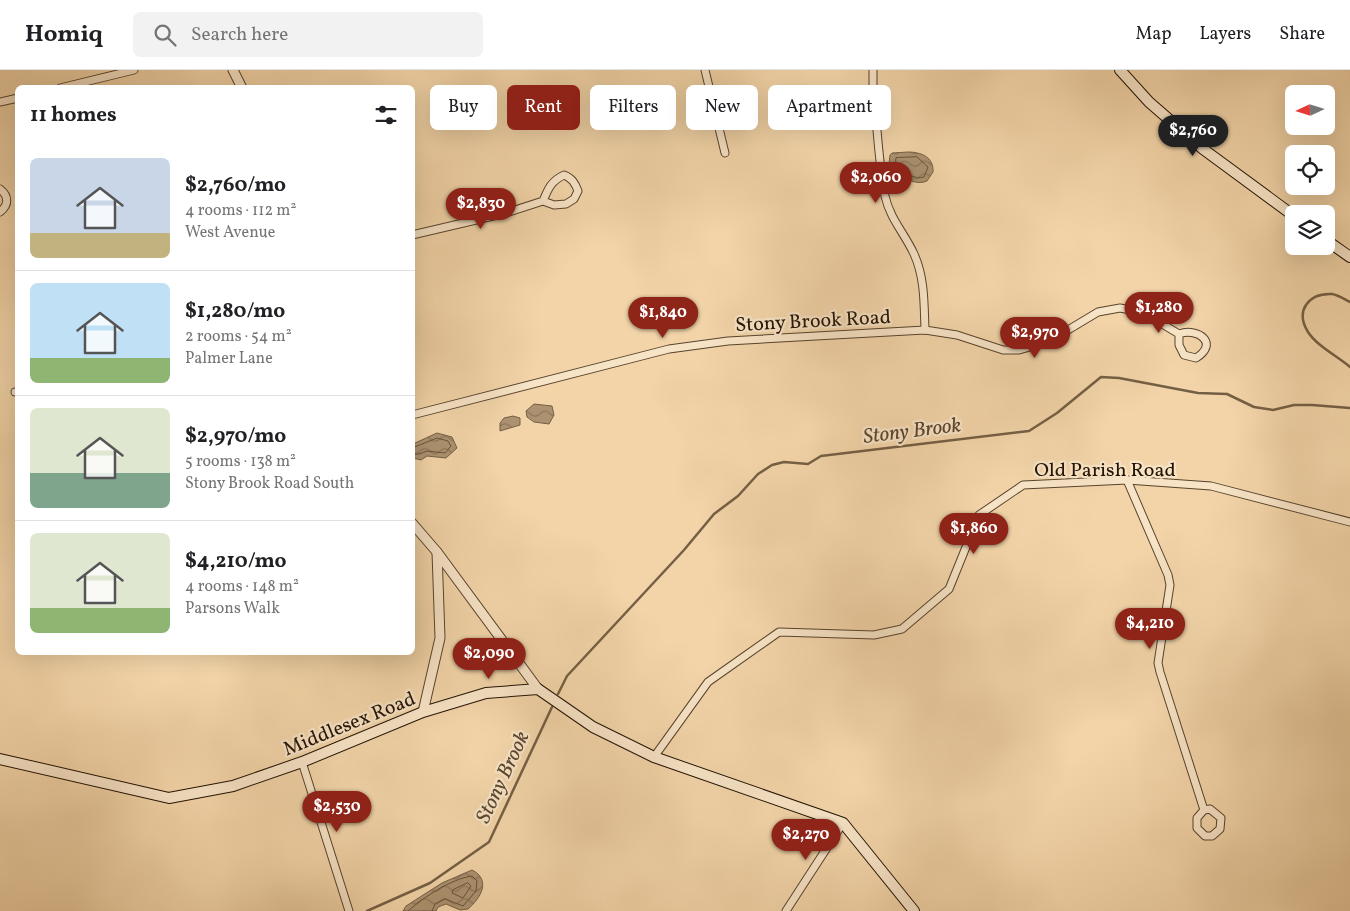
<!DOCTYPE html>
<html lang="en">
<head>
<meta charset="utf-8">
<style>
  :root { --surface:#fff; --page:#f2f2f2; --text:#202124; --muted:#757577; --line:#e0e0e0; --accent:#8f2418 }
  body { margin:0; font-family:Vollkorn,serif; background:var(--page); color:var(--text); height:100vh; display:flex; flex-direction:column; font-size:19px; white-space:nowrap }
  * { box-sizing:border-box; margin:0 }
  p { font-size:16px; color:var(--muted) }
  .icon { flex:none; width:28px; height:28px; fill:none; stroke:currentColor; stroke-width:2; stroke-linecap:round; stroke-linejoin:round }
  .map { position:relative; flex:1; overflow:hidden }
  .details { position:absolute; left:15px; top:15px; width:400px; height:570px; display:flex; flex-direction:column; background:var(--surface); border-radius:8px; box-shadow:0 5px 20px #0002 }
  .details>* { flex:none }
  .top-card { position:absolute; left:430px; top:15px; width:475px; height:45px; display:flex; gap:10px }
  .needle { width:32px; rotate:266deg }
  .controls { position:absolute; left:1285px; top:15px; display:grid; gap:10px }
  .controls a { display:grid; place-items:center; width:50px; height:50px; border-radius:8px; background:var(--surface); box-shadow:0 5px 20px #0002; font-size:25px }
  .price { position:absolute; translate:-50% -42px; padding:0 11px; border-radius:18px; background:var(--accent); color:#fff; font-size:16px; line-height:32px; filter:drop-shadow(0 1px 2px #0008) }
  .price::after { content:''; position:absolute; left:50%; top:30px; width:15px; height:11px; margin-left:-8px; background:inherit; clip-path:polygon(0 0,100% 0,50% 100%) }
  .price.selected { background:#222; color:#fff }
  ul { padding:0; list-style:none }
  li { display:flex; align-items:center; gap:15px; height:125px; padding:0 15px }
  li+li { border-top:1px solid var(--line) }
  li span { display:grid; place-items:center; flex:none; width:140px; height:100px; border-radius:8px; color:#555 }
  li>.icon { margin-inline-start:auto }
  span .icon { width:60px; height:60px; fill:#fffc; stroke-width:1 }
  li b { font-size:21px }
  h2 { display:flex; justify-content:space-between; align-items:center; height:60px; padding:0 15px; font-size:21px }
  .pill { padding:0 18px; border-radius:8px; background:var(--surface); box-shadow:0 5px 20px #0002; font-size:18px; line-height:45px }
  .pill.selected { background:var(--accent); color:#fff }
  header { display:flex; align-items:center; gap:30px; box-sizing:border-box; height:70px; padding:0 25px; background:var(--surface); border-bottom:1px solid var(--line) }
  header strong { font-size:24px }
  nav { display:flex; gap:28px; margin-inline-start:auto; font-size:18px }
  .search { width:350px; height:45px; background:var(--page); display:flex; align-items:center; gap:12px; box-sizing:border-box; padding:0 18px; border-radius:8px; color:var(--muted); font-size:19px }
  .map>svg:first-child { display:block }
  .water { fill:url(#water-waves); stroke:#755f44 }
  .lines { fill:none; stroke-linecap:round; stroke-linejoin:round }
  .shore { stroke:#68523a; stroke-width:1 }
  .stream { stroke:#755f44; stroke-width:2.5 }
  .minor-casing { stroke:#57432c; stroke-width:9 }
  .tertiary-casing { stroke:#57432c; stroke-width:11 }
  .secondary-casing { stroke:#231303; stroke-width:12 }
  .minor { stroke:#f7e3c6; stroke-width:7 }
  .tertiary { stroke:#f7e3c6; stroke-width:9 }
  .secondary { stroke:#f7e3c6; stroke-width:10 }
  .labels { text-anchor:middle; stroke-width:4.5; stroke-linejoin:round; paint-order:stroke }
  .street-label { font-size:20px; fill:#231303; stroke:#f7e3c6 }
  .water-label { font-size:21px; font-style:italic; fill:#5a462f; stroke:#f7e3c6 }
</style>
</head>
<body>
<header>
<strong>Homiq</strong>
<div class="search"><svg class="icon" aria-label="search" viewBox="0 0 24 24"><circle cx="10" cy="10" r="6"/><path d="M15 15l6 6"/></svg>Search here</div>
<nav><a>Map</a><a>Layers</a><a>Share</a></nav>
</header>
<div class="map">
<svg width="1350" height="841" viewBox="0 0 1350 841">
  <defs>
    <pattern id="water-waves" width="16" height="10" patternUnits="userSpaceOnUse" patternTransform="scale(1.25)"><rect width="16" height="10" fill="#ac9270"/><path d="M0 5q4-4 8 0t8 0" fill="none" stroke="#8c765a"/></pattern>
  </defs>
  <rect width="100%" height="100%" fill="#f2d4a8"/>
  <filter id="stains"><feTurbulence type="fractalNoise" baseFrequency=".004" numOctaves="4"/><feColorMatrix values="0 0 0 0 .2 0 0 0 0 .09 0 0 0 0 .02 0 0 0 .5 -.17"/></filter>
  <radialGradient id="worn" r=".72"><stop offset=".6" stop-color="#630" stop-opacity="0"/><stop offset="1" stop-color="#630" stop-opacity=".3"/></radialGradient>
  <g class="water">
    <path d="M908,82C921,82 934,87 933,102L927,111C916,116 906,107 892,107L889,94L890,85L892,83Z"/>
    <path d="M534,334L552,336L554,345L549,354L534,352L527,347L526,341Z"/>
    <path d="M513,346L520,348V355L500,361V353L504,348Z"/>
    <path d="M437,363L452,367L457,378L446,388L427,386L421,390L413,388V374Z"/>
    <path d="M472,800C492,810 480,829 468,839L460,840L446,834L438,837L436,841H403L406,836L442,813Z"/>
  </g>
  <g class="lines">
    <g class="shore">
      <path d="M917,87L928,97L924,107L918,108L895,100L896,88Z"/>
      <path d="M412,378L437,368L448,371L451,376L445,383L427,381L419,384H412"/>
      <path d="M468,813L471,816L463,828L452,823L453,820Z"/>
      <path d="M408,841C424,827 451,809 472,806L477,811L476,821L463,836L445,829L435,834L432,841"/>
    </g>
    <g class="stream">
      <path d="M1350,232C1344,229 1338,225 1332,224C1308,223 1295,241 1308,262C1317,276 1337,286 1350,297"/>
      <path d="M558,624L567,606L684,480L714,444L738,426L758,404L772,395L784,392L808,394L821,386L1029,361L1057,343L1101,307L1119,308L1198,323L1227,324L1254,337L1273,340L1294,335H1312L1350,338"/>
      <path d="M367,841L430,813L489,772L552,637"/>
    </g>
    <g class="minor-casing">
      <g id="minor">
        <path d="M705,0L725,83"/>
        <path d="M873,0V15C877,52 878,90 885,126C890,149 905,164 914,184C925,208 924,235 925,260"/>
        <path d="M60,18L134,0"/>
        <path d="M0,32L18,28"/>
        <path d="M0,119C9,126 9,135 0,142"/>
        <path d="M412,165L506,143L543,131L554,135L566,134L574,129L578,121C575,113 572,108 564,105C551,111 548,119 543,131"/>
        <path d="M15,322H18"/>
        <path d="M412,345L669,279L728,271L925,260L957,265L1003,280H1019L1048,272L1098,242L1120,238L1142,242L1179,264C1199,257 1219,274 1196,288L1184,285L1179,275V264"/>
        <path d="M1127,410L1168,505L1170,515L1158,593L1160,602L1204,740L1210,739L1221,748L1220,759L1212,766H1205L1197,758V748L1204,740"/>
        <path d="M654,687L708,612L779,562L874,565L902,559L949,519L979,445L1023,415L1127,410L1211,416L1350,452"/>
        <path d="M302,692L349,841"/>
        <path d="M786,841L843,753"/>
      </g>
    </g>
    <g class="tertiary-casing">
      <g id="tertiary">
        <path d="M233,0L242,18"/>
        <path d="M412,453L437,482L538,619"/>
        <path d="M423,642L440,568L437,482"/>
      </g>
    </g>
    <g class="secondary-casing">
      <g id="secondary">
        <path d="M1120,0L1149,32L1203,79L1294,146"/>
        <path d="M1326,170L1350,187"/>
        <path d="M0,689L169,728L233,716L302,692L423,642L486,623L538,619L593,657L654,687L843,753L914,841"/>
      </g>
    </g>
    <use href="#minor" class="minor"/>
    <use href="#tertiary" class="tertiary"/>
    <use href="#secondary" class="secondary"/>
  </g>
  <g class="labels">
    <g class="street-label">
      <text transform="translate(813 250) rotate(-3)" y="7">Stony Brook Road</text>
      <text x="1105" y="406">Old Parish Road</text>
      <text transform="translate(349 653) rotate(-22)" y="7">Middlesex Road</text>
    </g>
    <g class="water-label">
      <text transform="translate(912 360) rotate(-7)" y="7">Stony Brook</text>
      <text transform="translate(502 707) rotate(-65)" y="7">Stony Brook</text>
    </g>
  </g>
  <rect width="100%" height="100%" filter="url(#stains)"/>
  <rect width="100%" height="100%" fill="url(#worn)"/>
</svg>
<div class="controls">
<a><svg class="needle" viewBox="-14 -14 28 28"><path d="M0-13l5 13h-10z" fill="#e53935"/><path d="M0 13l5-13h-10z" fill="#757577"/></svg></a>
<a><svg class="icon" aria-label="locate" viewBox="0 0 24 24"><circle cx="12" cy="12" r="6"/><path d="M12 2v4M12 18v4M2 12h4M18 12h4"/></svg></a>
<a><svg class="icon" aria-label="layers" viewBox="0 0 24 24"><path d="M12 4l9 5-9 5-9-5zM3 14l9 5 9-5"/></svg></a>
</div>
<b class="price selected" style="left:1193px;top:87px">$2,760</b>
<b class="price" style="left:876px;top:134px">$2,060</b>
<b class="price" style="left:481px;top:160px">$2,830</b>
<b class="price" style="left:1159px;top:264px">$1,280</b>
<b class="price" style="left:663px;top:269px">$1,840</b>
<b class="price" style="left:1035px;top:289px">$2,970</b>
<b class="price" style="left:974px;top:485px">$1,860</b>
<b class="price" style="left:1150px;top:580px">$4,210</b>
<b class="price" style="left:489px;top:610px">$2,090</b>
<b class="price" style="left:337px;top:763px">$2,530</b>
<b class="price" style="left:806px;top:791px">$2,270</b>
<div class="top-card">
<a class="pill">Buy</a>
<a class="pill selected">Rent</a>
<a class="pill">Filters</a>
<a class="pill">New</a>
<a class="pill">Apartment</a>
</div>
<section class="details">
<h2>11 homes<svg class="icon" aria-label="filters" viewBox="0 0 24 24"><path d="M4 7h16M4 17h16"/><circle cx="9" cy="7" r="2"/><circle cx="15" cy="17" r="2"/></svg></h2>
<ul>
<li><span style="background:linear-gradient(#c9d6e8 75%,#c2b280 0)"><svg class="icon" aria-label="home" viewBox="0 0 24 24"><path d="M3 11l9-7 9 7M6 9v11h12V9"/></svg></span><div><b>$2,760/mo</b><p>4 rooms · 112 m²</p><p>West Avenue</p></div></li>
<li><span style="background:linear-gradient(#bfe0f5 75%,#8fb573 0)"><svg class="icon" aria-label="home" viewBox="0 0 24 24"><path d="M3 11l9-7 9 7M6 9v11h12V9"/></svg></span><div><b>$1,280/mo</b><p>2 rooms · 54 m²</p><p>Palmer Lane</p></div></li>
<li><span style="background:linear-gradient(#dfe7d0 65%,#7fa58c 0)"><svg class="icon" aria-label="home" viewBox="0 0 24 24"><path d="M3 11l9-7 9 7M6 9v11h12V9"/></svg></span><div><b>$2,970/mo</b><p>5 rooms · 138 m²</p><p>Stony Brook Road South</p></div></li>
<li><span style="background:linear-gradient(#dfe7d0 75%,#8fb573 0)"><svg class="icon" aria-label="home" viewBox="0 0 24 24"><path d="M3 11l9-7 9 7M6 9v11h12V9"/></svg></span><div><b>$4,210/mo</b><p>4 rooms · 148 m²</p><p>Parsons Walk</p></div></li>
</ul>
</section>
</div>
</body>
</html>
